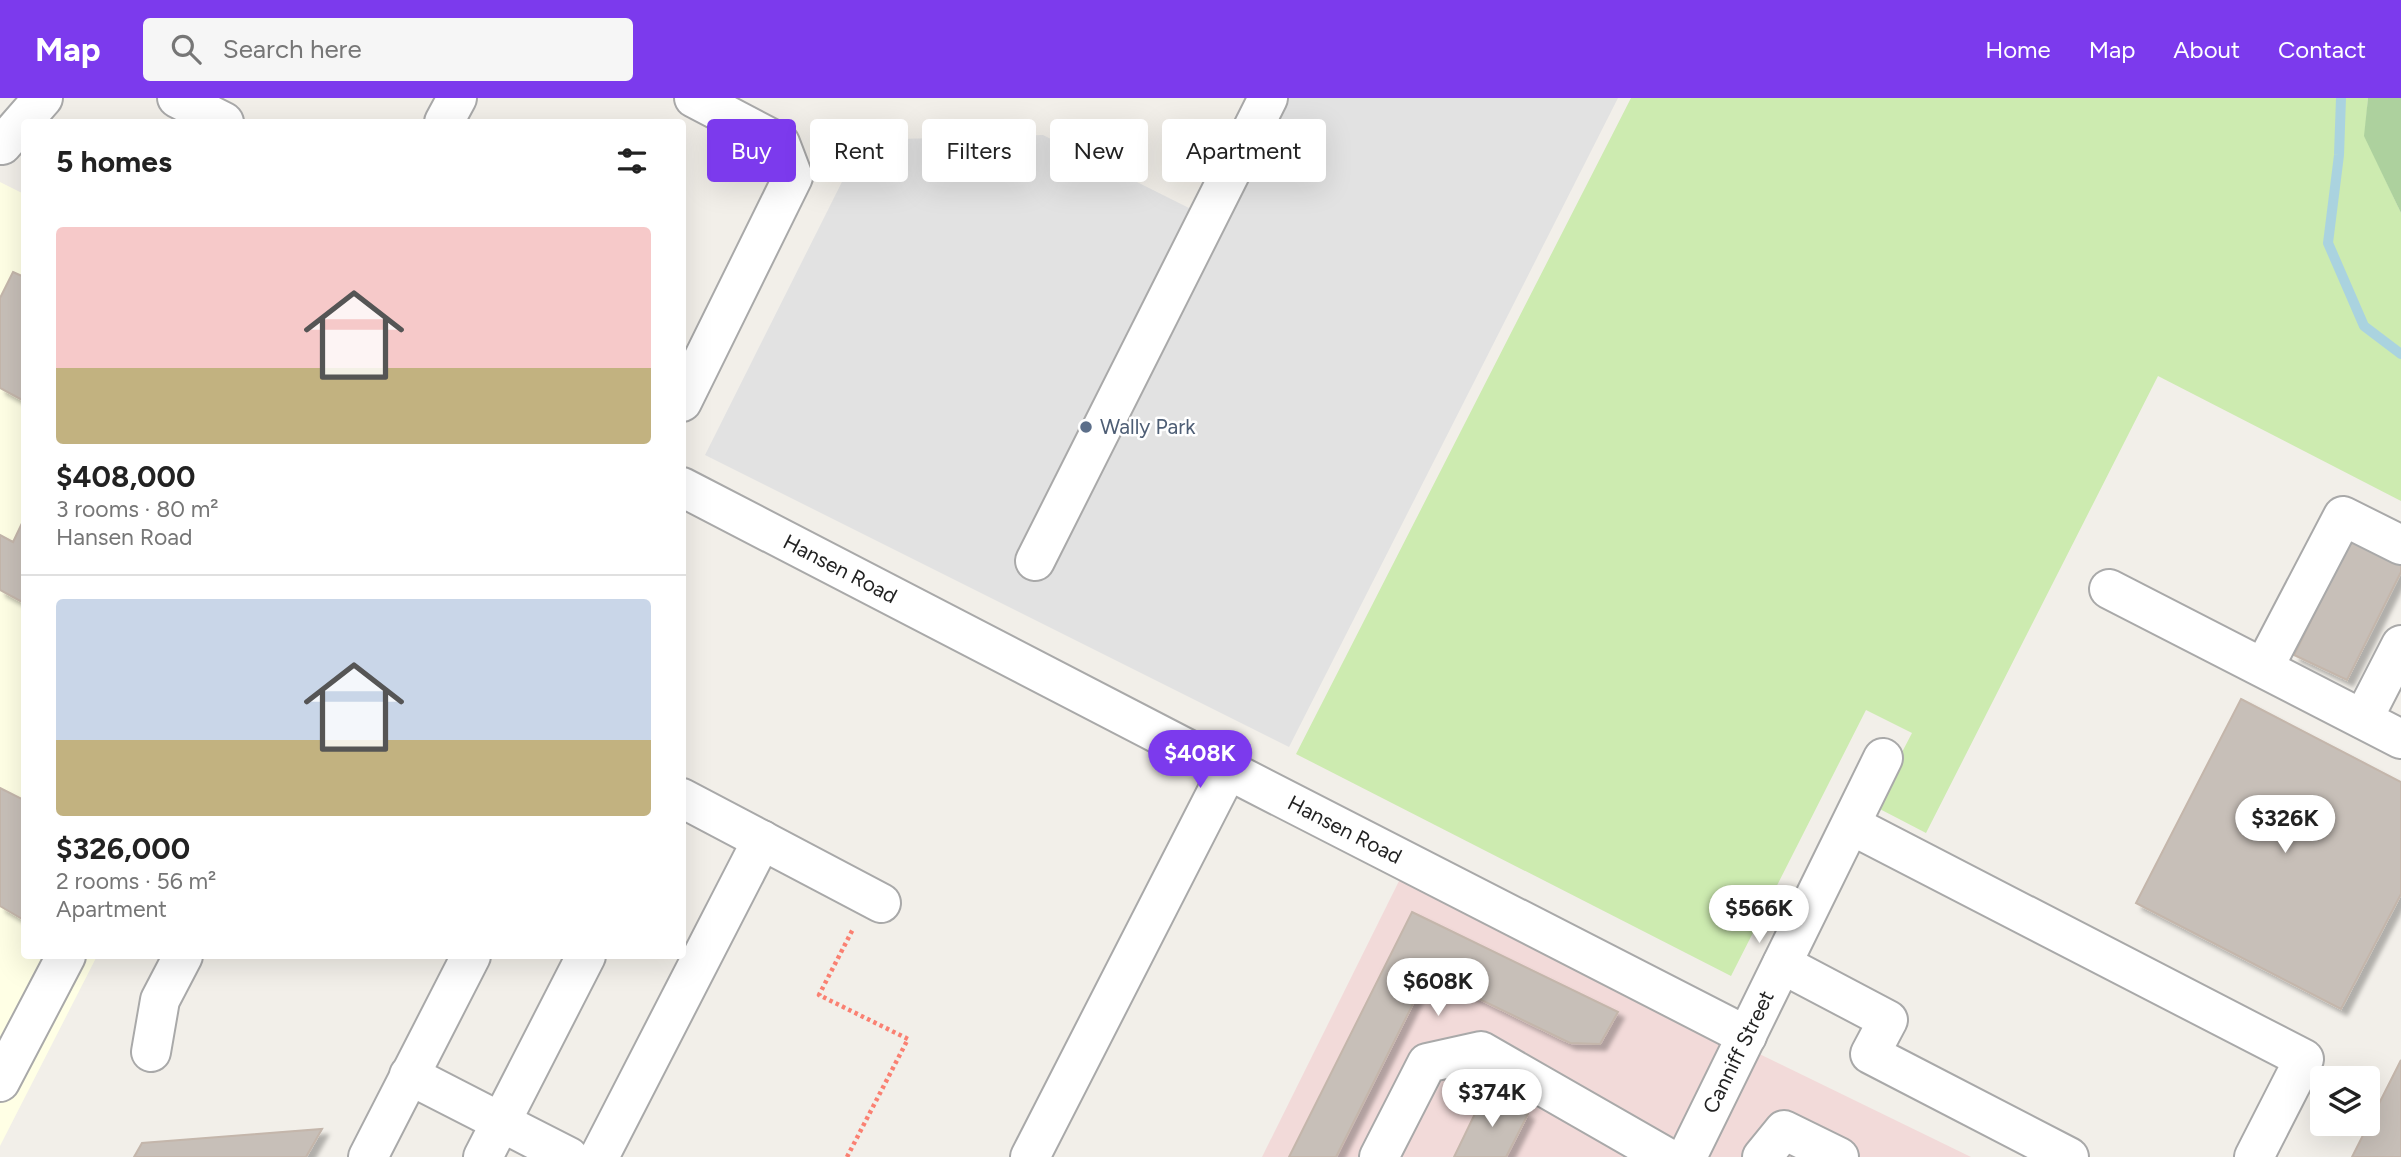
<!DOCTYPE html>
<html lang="en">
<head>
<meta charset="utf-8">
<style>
  :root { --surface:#fff; --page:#f6f6f6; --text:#222; --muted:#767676; --line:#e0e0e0; --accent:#7c3aed }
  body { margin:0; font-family:Figtree,sans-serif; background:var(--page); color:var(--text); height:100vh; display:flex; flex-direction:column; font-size:26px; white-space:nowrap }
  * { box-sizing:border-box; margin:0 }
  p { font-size:23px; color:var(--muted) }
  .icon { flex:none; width:38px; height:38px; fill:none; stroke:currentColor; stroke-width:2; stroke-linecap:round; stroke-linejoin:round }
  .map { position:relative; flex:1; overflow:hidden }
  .panel { position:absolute; left:21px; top:21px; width:665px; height:840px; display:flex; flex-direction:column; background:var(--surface); border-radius:7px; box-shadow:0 7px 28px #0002 }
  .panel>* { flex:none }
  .hud { position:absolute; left:707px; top:21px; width:665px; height:63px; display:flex; gap:14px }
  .buttons { position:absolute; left:2310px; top:968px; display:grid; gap:14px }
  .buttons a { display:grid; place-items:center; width:70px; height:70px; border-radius:7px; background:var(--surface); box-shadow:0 7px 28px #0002; font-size:35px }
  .price { position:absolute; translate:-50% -60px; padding:0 16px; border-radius:24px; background:#fff; color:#222; font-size:23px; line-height:46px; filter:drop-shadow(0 2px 4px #0008) }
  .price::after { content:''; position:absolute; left:50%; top:42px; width:21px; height:16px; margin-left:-10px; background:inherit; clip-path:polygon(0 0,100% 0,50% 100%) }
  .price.selected { background:var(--accent); color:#fff }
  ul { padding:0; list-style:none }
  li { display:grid; align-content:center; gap:14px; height:371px; padding:0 35px }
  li+li { border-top:2px solid var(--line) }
  li span { display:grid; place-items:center; height:217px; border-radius:7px; color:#555 }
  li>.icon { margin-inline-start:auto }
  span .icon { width:126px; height:126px; fill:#fffc; stroke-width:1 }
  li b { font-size:30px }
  h2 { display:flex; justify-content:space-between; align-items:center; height:84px; padding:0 35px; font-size:30px }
  .pill { padding:0 24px; border-radius:7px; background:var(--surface); box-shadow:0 7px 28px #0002; font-size:24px; line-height:63px }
  .pill.selected { background:var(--accent); color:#fff }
  header { display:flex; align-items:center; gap:42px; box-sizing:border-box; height:98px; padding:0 35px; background:var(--accent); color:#fff }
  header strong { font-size:33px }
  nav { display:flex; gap:38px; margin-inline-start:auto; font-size:24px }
  .search { width:490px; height:63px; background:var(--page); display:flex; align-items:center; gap:18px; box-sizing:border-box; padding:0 24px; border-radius:7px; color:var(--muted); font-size:26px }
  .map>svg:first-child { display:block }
  .commercial { fill:#f2dad9 }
  .education { fill:#ffffe5 }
  .grass { fill:#cdebb0 }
  .forest { fill:#add19e }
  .parking { fill:#e2e2e2 }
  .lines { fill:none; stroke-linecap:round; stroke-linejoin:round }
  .stream { stroke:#aad3df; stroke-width:10 }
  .building { fill:#c7bfb8; stroke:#c4b6ab; stroke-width:2; filter:url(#shadow) }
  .minor-casing { stroke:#a9a9a9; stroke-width:42 }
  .path { stroke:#fa8072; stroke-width:4.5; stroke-dasharray:3.5 3.5; stroke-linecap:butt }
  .minor { stroke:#fff; stroke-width:38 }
  .service-dot { fill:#5c6f8a; stroke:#fff; stroke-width:2.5 }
  .labels { text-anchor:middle; stroke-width:5; stroke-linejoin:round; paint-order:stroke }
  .service-label { font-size:21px; fill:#4e5e75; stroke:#fff; text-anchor:start }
  .street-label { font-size:21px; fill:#222; stroke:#fff }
</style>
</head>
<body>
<header>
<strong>Map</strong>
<div class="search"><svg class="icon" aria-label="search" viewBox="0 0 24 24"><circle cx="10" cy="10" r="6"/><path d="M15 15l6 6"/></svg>Search here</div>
<nav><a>Home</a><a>Map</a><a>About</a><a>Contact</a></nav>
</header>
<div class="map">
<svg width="2401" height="1059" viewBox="0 0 2401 1059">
  <defs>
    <filter id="shadow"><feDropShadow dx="6" dy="6" stdDeviation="2" flood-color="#0004"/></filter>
  </defs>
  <rect width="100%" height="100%" fill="#f2efe9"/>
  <path class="commercial" d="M1400,781L1971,1059H1262Z"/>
  <path class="education" d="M0,84L24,96V858H97L0,1048Z"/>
  <path class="grass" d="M1631,0H2368L2365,38L2401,115V403L2158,278L1926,735L1874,708L1912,635L1866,612L1731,878L1296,656Z"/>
  <path class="forest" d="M2368,0H2401V115L2364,38Z"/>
  <path class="parking" d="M1253,0H1618L1289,649L705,357L863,42L1043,37L1195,113Z"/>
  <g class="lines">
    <path class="stream" d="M2341,0L2339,57L2328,145L2364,228L2401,256"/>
  </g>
  <g class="building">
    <path d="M13,174L24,179V303L0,290V200Z"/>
    <path d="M24,421V505L0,492V437L13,444Z"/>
    <path d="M2354,436L2401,461V474L2347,582L2294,557Z"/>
    <path d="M2241,601L2401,684V796L2341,911L2136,805Z"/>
    <path d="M0,690L24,702V822L0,808Z"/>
    <path d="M1412,814L1618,914L1600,946L1570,945L1428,876L1336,1059H1289Z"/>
    <path d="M2401,962V1059H2352Z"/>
    <path d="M1486,993L1528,1016L1506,1059H1454Z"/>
    <path d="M322,1031L306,1059H134L142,1045Z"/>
  </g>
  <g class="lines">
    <g class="minor-casing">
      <g id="minor">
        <path d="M177,0L224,24"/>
        <path d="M444,24L457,0"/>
        <path d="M2,47L43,0"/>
        <path d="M682,304L793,79L780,45L694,0"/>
        <path id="s1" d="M682,389L1228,672L1747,938"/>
        <path d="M1035,463L1268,0"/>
        <path d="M2109,491L2401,641"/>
        <path d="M2264,569L2343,418L2401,447"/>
        <path d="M2363,621L2401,547"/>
        <path d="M682,700L881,805"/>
        <path d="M1851,727L2304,961L2254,1059"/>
        <path d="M1782,866L1888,922L1870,956L2069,1059"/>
        <path d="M151,954L160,902L183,858"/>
        <path d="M409,977L569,1059"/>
        <path d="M0,984L66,858"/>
        <path d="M368,1059L471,858"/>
        <path d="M483,1059L586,858"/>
        <path d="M599,1059L762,742"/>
        <path d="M1030,1059L1228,672"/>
        <path d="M1379,1059L1427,965L1481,953L1666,1059"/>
        <path id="s2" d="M1687,1059L1883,660"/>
        <path d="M1762,1059L1784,1032L1839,1059"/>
      </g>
    </g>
    <path class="path" d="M847,1059L908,941L819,897L853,831"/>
    <use href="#minor" class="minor"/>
  </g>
  <circle class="service-dot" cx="1086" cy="329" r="7"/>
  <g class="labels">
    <g class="service-label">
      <text x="1100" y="336">Wally Park</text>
    </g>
    <g class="street-label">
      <text dy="7" stroke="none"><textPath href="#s1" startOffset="178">Hansen Road</textPath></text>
      <text dy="7" stroke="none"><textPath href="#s1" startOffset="746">Hansen Road</textPath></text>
      <text dy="7" stroke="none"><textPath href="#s2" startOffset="117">Canniff Street</textPath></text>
    </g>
  </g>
</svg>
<div class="buttons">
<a><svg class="icon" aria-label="layers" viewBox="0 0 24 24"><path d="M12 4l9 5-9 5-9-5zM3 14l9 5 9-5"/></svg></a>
</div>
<b class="price selected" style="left:1200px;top:692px">$408K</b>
<b class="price" style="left:2285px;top:757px">$326K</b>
<b class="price" style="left:1759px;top:847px">$566K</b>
<b class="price" style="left:1438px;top:920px">$608K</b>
<b class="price" style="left:1492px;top:1031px">$374K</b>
<div class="hud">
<a class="pill selected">Buy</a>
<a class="pill">Rent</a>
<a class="pill">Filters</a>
<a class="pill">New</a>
<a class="pill">Apartment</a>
</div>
<section class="panel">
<h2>5 homes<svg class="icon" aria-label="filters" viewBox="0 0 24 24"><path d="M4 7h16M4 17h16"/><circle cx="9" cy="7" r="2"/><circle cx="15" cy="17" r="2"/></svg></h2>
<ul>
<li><span style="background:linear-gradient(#f6c9c9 65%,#c2b280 0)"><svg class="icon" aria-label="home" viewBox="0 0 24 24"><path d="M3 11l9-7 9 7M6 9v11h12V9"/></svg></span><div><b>$408,000</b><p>3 rooms · 80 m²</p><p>Hansen Road</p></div></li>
<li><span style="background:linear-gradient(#c9d6e8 65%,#c2b280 0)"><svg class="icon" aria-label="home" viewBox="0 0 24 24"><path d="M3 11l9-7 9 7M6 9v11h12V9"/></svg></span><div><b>$326,000</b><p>2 rooms · 56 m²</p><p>Apartment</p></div></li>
</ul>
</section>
</div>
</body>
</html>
